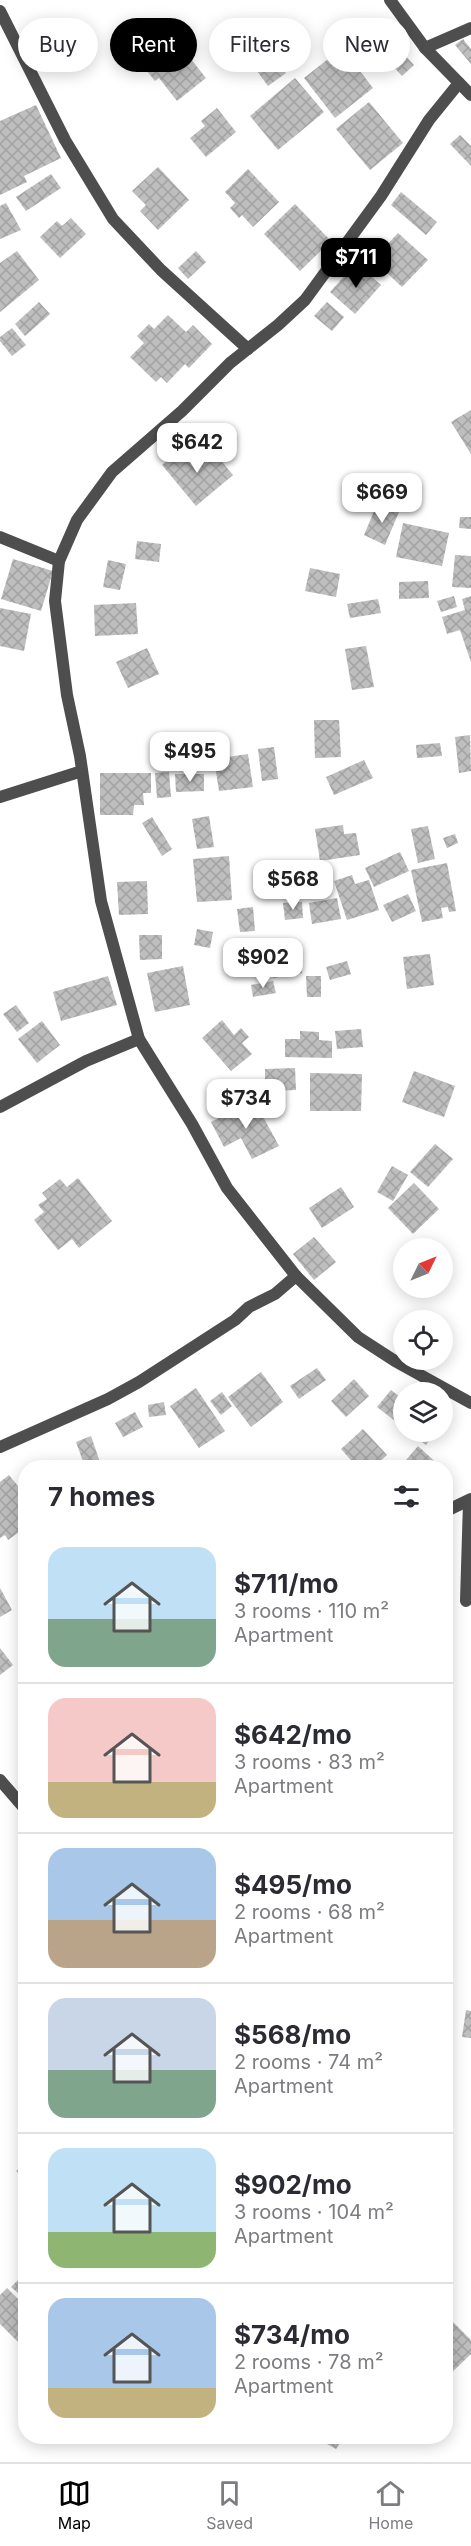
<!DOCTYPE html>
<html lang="en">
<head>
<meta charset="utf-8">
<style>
  :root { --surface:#fff; --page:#f2f2f3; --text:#2b2b33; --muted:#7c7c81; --line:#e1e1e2; --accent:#000 }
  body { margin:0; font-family:Inter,sans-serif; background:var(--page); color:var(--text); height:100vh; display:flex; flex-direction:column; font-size:22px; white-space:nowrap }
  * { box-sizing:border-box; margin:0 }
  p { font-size:20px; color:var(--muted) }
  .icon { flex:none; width:33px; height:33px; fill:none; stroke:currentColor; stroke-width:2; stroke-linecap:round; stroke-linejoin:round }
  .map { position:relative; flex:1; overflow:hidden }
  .side { position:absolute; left:18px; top:1460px; width:435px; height:984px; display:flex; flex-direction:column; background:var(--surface); border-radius:24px; box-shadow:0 3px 15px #0003 }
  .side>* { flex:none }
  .banner { position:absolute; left:18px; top:18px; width:435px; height:54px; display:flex; gap:12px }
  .needle { width:39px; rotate:47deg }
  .fabs { position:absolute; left:393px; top:1238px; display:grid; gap:12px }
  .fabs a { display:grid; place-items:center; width:60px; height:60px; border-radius:50%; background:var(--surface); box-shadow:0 3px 15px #0003; font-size:30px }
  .price { position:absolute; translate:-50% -51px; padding:0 14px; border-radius:12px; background:#fff; color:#222; font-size:20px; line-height:39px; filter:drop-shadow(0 2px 3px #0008) }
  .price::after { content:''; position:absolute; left:50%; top:36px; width:18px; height:14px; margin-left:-9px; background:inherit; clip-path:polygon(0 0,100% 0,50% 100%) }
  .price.current { background:var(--accent); color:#fff }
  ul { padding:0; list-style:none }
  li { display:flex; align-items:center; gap:18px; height:150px; padding:0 30px }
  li+li { border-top:2px solid var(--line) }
  li span { display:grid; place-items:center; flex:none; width:168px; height:120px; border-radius:18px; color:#555 }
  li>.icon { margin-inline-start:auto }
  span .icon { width:72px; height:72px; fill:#fffc; stroke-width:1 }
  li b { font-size:26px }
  h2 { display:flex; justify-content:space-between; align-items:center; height:72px; padding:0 30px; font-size:26px }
  .pill { padding:0 21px; border-radius:27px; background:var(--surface); box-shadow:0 3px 15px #0003; font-size:21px; line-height:54px }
  .pill.current { background:var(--accent); color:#fff }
  .tabs { display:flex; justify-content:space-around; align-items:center; height:84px; border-top:2px solid var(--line); background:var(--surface); font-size:16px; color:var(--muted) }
  .tabs a { display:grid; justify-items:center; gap:3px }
  .tabs .current { color:var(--accent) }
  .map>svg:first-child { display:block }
  .building { fill:url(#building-cross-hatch) }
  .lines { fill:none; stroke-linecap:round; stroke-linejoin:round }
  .minor { stroke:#4e4e4e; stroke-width:12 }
</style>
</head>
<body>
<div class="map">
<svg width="471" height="2462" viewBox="0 0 471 2462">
  <defs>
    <pattern id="building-cross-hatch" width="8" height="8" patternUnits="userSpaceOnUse" patternTransform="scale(1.5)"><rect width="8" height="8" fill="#bebebe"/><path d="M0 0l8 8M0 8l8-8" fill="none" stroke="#a2a2a2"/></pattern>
  </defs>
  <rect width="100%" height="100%" fill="#fff"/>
  <g class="building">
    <path d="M174,38L206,78L177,101L159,78L155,81L142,65Z"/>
    <path d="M463,39L471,49V64L455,45Z"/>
    <path d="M394,44L414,65L402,76L382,54Z"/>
    <path d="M342,48L373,88L335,118L304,78Z"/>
    <path d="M275,58L286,73L268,86L257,71Z"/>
    <path d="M295,78L324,112L278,150L250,116Z"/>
    <path d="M369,102L403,143L370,170L336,129Z"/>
    <path d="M36,105L61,158L24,176L27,182L0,195V121Z"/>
    <path d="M217,108L236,132L206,157L190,138L205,126L201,121Z"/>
    <path d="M460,135L471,146V166L450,144Z"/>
    <path d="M158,167L189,200L158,230L140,211L146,205L132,191Z"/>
    <path d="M248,169L279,202L253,227L242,215L239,218L230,208L235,203L225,192Z"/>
    <path d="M51,174L61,188L26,211L16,197Z"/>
    <path d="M401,192L437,222L426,235L391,205Z"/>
    <path d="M6,203L21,230L0,239V206Z"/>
    <path d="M295,204L331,241L300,271L264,234Z"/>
    <path d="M71,218L86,234L60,258L40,237L57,221L62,226Z"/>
    <path d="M398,233L428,260L402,287L373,260Z"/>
    <path d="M17,251L39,280L0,312V263Z"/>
    <path d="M196,251L206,262L188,279L178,268Z"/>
    <path d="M356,263L381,285L355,314L330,292Z"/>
    <path d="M39,302L50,314L25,336L15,324Z"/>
    <path d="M327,302L344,317L332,331L314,316Z"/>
    <path d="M168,315L186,332L193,325L212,344L189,368L185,364L167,383L161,377L156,382L130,357L144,343L137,336L149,324L154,329Z"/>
    <path d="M12,328L26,345L12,356L0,341V337Z"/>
    <path d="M471,410V454L451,422Z"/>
    <path d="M186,446L200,462L213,451L233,475L196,506L162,465Z"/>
    <path d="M378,502L399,512L385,545L364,535Z"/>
    <path d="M460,517H471V529L459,528Z"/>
    <path d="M403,523L449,533L442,566L396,557Z"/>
    <path d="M137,541L161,544L159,562L135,559Z"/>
    <path d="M455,555L471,556V588L452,587Z"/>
    <path d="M13,559L53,571L41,611L1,599Z"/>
    <path d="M108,560L126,564L120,590L103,587Z"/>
    <path d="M310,568L340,574L336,597L305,591Z"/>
    <path d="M428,581L429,598L399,599V582Z"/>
    <path d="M454,596L457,607L441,612L437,601Z"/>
    <path d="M471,596V662L460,630L447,634L442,617L465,610L462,599Z"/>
    <path d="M378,599L381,613L350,618L347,604Z"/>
    <path d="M136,603L138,634L95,636L94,605Z"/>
    <path d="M0,608L31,614L24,651L0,646Z"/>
    <path d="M366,646L374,687L352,690L345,649Z"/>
    <path d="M147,648L159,674L128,688L116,662Z"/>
    <path d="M314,720H339L341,757L315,758Z"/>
    <path d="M470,735L471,771L459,773L455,737Z"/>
    <path d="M440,743L442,756L417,758L416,745Z"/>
    <path d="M274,747L278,779L262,781L258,749Z"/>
    <path d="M248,754L253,787L219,791L214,759Z"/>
    <path d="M364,760L373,778L334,795L326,777Z"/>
    <path d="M169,772L171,797L157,798L155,773Z"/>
    <path d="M100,773H151V793H143L144,805H134L133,815H100Z"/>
    <path d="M175,774H204V791L176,792Z"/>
    <path d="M209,816L214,847L197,849L192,819Z"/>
    <path d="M152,817L172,849L162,856L142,823Z"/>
    <path d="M343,825L344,834L356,833L360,855L320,861L315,829Z"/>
    <path d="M428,826L435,859L418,863L411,829Z"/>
    <path d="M455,834L458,843L447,848L443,838Z"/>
    <path d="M400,852L409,871L374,887L365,868Z"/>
    <path d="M229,856L232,900L197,902L193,859Z"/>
    <path d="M447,863L456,911L449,912L448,907L441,908L443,918L422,922L411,870Z"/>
    <path d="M352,875L355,884L369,880L379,910L347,920L334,881Z"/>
    <path d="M147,881L148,914L119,915L117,882Z"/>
    <path d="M408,894L416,911L392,922L383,905Z"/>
    <path d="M337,898L341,919L312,924L309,903Z"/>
    <path d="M302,902L303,918L285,920L283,903Z"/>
    <path d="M253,907L255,931L240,932L237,909Z"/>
    <path d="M197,929L213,932L210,948L194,945Z"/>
    <path d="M139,935H162V959L140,960Z"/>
    <path d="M430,954L434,985L407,989L403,957Z"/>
    <path d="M299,957L302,973L273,978L270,962Z"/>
    <path d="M347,961L351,974L330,980L326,967Z"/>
    <path d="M183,966L190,1005L155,1012L147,973Z"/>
    <path d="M108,976L117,1005L61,1021L53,992Z"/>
    <path d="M306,976H321V997H307Z"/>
    <path d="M273,981L276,993L253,997L251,985Z"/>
    <path d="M16,1005L29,1023L17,1032L3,1014Z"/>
    <path d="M222,1020L234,1035L241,1028L249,1037L242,1043L252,1054L231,1071L202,1038Z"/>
    <path d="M42,1021L60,1045L37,1063L18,1039Z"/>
    <path d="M361,1029L363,1047L337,1049L335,1031Z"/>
    <path d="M300,1031L319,1032V1040L332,1041V1058L285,1057V1039H300Z"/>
    <path d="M295,1068L296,1090L265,1091V1069Z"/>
    <path d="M414,1071L455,1086L444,1117L402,1102Z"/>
    <path d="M310,1073L362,1074L361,1111H310Z"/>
    <path d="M254,1100L279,1146L252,1159L241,1138L224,1147L211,1122Z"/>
    <path d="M435,1144L453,1159L428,1187L410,1172Z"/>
    <path d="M392,1166L408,1175L393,1201L377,1192Z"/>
    <path d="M78,1178L112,1221L79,1248L72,1239L58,1250L34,1220L44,1212L38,1205L47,1199L42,1193L60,1179L67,1187Z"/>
    <path d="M414,1183L439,1209L413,1234L388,1208Z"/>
    <path d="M341,1187L354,1207L322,1228L309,1208Z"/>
    <path d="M314,1237L336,1262L314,1280L293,1254Z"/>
    <path d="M317,1368L326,1380L299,1399L290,1386Z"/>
    <path d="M261,1372L283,1402L251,1427L228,1397Z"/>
    <path d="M354,1379L369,1396L346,1417L331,1401Z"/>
    <path d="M196,1388L225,1431L199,1448L170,1406Z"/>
    <path d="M391,1390L404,1400V1428L377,1407Z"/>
    <path d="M222,1392L232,1406L221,1415L210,1401Z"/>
    <path d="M164,1402L166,1415L149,1417L148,1405Z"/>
    <path d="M135,1412L143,1427L123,1437L115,1423Z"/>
    <path d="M363,1429L387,1455L374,1467H357L341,1449Z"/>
    <path d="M408,1431H436L426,1445Z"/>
    <path d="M91,1436L101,1465L85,1467L76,1442Z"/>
    <path d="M418,1446L441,1467H400Z"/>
    <path d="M9,1475L18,1486L22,1483L26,1487V1527L8,1540L5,1535L0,1538V1482Z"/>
    <path d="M0,1588L12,1610L0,1617Z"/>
    <path d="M0,1648L13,1665L0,1675Z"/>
    <path d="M466,2010L471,2011V2038L462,2037Z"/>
    <path d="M26,2162V2181L16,2171Z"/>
    <path d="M26,2272V2300L11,2287Z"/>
    <path d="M7,2288L26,2307V2337L19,2343L0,2324V2295Z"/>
    <path d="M453,2322L471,2340V2354L446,2378V2329Z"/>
    <path d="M313,2436H335L342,2440L336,2449Z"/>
  </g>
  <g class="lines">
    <g class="minor">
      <path d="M390,0L425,48L471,95"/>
      <path d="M0,11L65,140L113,219L161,270L248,349"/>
      <path d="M425,48L471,28"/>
      <path d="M459,83L429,120L381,196L305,300L278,325L230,363L182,411L112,472L77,520L59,561L55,601L67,695L80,756L101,901L139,1039L192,1124L227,1188L296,1276L358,1337L395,1361L471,1403"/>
      <path d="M0,537L59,561"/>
      <path d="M0,797L82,771"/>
      <path d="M0,1107L86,1061L139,1039"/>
      <path d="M0,1447L108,1399L139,1382L235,1320L249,1307L275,1294L296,1276"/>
      <path d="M446,1511L471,1499"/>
      <path d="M466,1601L469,1502"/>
      <path d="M0,1780L26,1810"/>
    </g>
  </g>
</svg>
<div class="fabs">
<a><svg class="needle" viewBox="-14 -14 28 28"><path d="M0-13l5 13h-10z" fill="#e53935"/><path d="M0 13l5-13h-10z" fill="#7c7c81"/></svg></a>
<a><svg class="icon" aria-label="locate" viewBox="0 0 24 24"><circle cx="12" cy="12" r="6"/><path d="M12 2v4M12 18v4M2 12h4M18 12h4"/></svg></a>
<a><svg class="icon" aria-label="layers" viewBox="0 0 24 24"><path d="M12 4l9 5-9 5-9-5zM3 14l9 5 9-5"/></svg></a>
</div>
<b class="price current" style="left:356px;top:289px">$711</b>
<b class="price" style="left:197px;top:474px">$642</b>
<b class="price" style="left:382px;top:524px">$669</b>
<b class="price" style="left:190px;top:783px">$495</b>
<b class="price" style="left:293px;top:911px">$568</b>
<b class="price" style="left:263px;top:989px">$902</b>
<b class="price" style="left:246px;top:1130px">$734</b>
<div class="banner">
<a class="pill">Buy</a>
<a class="pill current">Rent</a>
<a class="pill">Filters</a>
<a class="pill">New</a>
</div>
<section class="side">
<h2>7 homes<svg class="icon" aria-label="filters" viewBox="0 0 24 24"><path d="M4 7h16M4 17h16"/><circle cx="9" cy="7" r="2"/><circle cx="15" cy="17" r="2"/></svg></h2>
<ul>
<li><span style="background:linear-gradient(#bfe0f5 60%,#7fa58c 0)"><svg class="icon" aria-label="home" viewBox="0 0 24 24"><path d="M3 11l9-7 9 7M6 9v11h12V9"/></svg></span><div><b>$711/mo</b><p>3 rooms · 110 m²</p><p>Apartment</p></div></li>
<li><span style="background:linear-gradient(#f6c9c9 70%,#c2b280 0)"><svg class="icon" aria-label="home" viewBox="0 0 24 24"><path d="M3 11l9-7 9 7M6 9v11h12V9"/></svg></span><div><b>$642/mo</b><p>3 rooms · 83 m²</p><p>Apartment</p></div></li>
<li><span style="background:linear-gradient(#a9c7e8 60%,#b9a48a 0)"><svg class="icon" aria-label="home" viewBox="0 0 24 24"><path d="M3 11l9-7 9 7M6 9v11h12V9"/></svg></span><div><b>$495/mo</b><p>2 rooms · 68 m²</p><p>Apartment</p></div></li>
<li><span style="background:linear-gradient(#c9d6e8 60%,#7fa58c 0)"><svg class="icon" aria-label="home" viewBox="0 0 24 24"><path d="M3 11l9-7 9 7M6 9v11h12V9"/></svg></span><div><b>$568/mo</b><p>2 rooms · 74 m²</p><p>Apartment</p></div></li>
<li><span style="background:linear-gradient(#bfe0f5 70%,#8fb573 0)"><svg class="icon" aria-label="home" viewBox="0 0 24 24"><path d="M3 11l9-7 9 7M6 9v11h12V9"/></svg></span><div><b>$902/mo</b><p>3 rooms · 104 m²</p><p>Apartment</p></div></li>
<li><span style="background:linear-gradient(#a9c7e8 75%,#c2b280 0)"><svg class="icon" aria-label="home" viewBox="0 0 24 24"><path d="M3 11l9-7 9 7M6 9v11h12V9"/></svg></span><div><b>$734/mo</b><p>2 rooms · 78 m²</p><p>Apartment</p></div></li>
</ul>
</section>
</div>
<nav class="tabs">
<a class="current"><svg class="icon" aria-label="map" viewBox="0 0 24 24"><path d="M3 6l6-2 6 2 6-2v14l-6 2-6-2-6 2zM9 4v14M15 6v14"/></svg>Map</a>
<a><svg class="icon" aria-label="saved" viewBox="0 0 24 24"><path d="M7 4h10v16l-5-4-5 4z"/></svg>Saved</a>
<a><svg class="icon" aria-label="home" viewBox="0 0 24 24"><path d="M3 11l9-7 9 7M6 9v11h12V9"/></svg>Home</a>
</nav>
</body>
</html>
